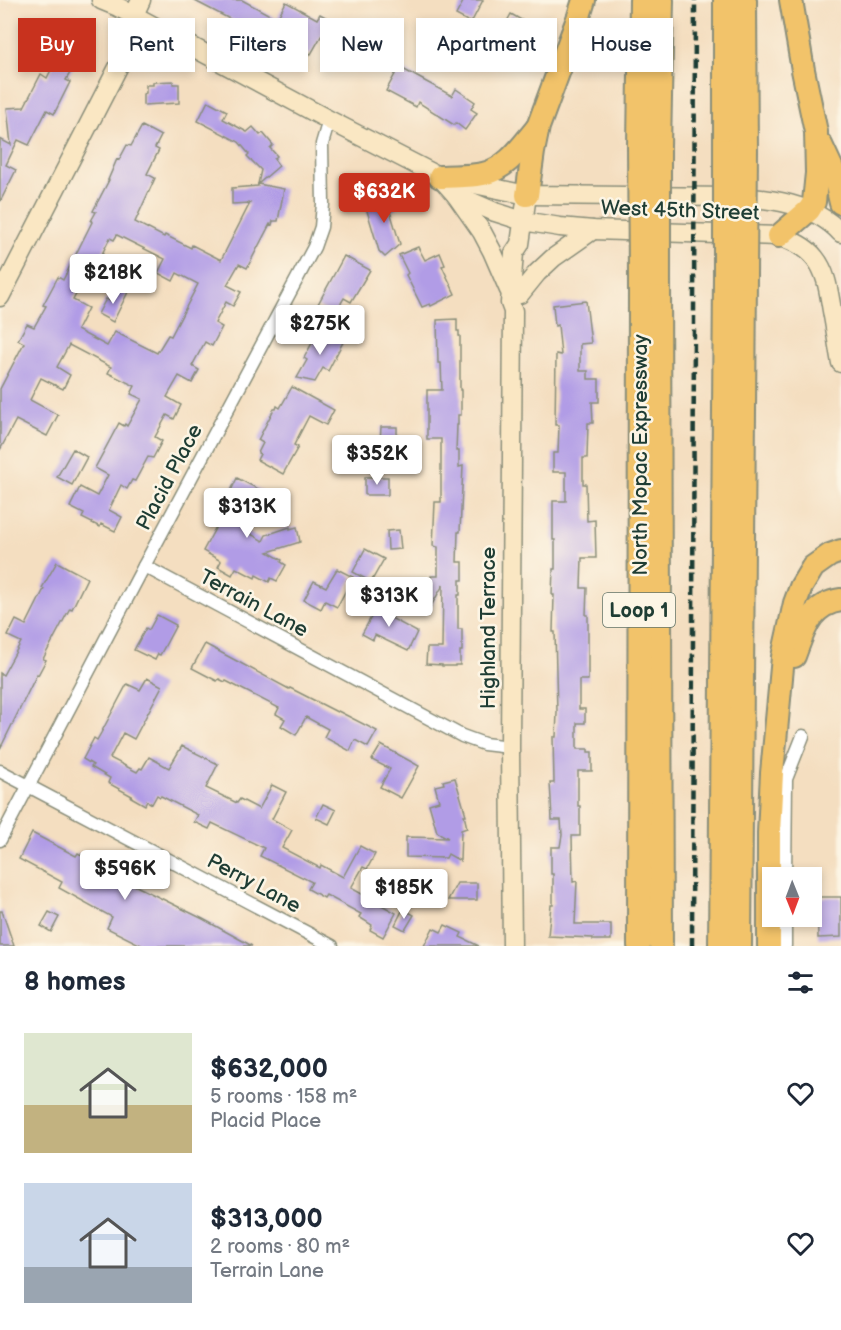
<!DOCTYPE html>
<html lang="en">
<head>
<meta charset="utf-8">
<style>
  :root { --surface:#fff; --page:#f6f6f7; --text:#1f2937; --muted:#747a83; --accent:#c8321e }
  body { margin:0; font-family:"Balsamiq Sans",sans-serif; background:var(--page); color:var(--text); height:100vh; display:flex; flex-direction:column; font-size:22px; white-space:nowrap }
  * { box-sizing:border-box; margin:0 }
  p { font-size:20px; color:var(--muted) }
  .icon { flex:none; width:33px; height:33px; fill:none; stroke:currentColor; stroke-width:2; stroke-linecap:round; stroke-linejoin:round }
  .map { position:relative; height:946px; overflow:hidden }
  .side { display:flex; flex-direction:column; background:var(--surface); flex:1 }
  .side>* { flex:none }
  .hud { position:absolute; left:18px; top:18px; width:806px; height:54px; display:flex; gap:12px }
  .needle { width:39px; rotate:179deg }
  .controls { position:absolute; left:762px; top:867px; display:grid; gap:12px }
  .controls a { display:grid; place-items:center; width:60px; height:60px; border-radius:0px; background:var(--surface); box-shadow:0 3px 9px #0003; font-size:30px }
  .price { position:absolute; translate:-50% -51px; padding:0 14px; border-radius:6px; background:#fff; color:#222; font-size:20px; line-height:39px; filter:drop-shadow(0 2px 3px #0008) }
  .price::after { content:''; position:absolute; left:50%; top:36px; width:18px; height:14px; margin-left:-9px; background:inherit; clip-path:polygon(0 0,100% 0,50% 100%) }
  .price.on { background:var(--accent); color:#fff }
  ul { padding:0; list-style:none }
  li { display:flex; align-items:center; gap:18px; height:150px; padding:0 24px }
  li span { display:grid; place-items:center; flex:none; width:168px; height:120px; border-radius:0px; color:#555 }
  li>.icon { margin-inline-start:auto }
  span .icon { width:72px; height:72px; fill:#fffc; stroke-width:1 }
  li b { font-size:26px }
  h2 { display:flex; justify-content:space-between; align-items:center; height:72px; padding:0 24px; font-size:26px }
  .pill { padding:0 21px; border-radius:0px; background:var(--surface); box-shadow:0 3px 9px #0003; font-size:21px; line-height:54px }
  .pill.on { background:var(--accent); color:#fff }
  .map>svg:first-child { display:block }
  .building { fill:#b19ce6; fill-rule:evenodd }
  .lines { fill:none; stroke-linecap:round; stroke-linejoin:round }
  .street-casing { stroke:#8a8e7a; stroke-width:15 }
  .secondary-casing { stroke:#8a8e7a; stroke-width:21 }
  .highway-casing { stroke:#8a8e7a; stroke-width:26 }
  .street { stroke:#fff; stroke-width:12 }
  .secondary { stroke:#fae7c3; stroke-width:18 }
  .highway { stroke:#f2c36a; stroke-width:22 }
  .rail { stroke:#1f3d34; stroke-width:4.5; stroke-dasharray:9 4.5; stroke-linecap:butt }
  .highway-bridge-casing { stroke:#8a8e7a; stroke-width:26; stroke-linecap:butt }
  .highway-bridge { stroke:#f2c36a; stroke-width:22 }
  .labels { text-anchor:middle; stroke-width:5; stroke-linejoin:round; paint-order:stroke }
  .shield { fill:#fcf5e5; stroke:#617469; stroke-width:1.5 }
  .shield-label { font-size:20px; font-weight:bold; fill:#1f3d34 }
  .street-label { font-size:21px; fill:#1f3d34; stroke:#fcf5e5 }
</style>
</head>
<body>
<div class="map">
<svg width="841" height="946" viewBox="0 0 841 946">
  <rect width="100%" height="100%" fill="#fcf5e5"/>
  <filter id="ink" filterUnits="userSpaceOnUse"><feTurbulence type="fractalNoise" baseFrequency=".0167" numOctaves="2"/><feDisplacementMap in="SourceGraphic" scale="12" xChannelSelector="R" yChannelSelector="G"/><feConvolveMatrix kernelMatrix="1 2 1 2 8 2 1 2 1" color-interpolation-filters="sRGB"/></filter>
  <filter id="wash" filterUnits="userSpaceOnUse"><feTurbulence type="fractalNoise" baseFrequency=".008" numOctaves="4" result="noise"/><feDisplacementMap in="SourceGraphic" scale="24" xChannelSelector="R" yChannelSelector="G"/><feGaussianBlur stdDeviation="1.35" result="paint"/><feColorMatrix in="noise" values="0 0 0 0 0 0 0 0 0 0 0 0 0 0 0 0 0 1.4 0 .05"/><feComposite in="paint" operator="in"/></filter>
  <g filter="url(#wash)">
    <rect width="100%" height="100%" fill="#f4dec0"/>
    <g id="blocks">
      <g class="building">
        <path d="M193,0H242L277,19L286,2L317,19L320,14L333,21L325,35L323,33L311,54L309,53L308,55L275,36L272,42L265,38V39L254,33L255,32Z"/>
        <path d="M464,0H483L471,23L456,15Z"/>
        <path d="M511,14L525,22L520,33L505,25Z"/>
        <path d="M69,28L89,39L66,80L70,82L54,114L47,110L29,145L18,140L6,165L16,170L0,202V139L11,145L7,108L24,107L41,74L47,78L59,54L46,48L55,30L65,35Z"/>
        <path d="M399,67L452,96L456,89L475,102L471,109L477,113L465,130L456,123L454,125L418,102L416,107L386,91Z"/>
        <path d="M173,81V84H179V103L143,105V94L146,93V85H153V82Z"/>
        <path d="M208,101L227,111L223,119L247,132L253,127L260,135L263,133L273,145L270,148L277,156L274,159L279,166L258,184L261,170L247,156L249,154L239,142L198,121Z"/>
        <path d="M142,126L161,136L155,148L159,150L147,174L155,178L135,222L164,237L165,235L191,248L192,245L221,260L250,203L232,204V188L258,186V184L284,189L278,221H273L272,225L270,224L247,268L239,264L227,285L241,292L233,306L226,302L215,323L222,327L212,346L205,342L192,366L199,370L192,383L179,376L167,397L181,405L174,419L167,415L155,437L162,441L153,458L148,457L135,481L132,480L127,489L121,485L109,510L122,517L115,531L101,524L100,527L82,518L84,514L70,507L80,487L97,496L108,475L95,468L119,423L124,426L125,424L127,426L142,399L131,394L135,386L108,373L111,367L69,345L57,367L70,375L63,389L41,378L30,400L58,415L47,436L16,420L0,450V389L24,343L18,340L27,324L34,327L46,306L43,305L58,277L63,280L92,222L91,221L96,212L93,211L109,180H108L117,159L119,160L127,145L131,146ZM117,235L165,259L158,273L173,281L177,273L198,284L171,336L168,335L157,353L115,332L107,346L77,330L88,308L73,300L86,276L90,278L110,238L114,240Z"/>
        <path d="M394,195L398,208L390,211L400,244L385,257L379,251L365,204Z"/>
        <path d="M418,247L425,260L440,253L445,265L442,266L455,294L431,306L430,304L422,307L406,275L408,273L399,255Z"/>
        <path d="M344,256L370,270L351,302L344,298L334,315L317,306Z"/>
        <path d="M118,286L128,292L113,322L98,314L106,299L110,301Z"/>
        <path d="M586,301L591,343L580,344V371H588V379H599V402H592L593,423H588L587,458H583V484H586L587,521L595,520L596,558H582L581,588H587L586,615H588V680H579V709H585V723H577V749H588V752H592V771H578V806H580V836H572L573,882L577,881L575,924H611V940H593V938L548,936L551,905H553V874H551V847H560L562,835L561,820H552L551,799L550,783H554L553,737H556L557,712L555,632H553L554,595H552L553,569H555V540H553V501H566V472H553V453H558L559,425H555L556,354L561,355L558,325L555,326L553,305Z"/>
        <path d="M457,319V331H459V336H460V390H461V415H458V425H457L456,451H459V467L463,466L460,532H458L457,562H463V580H460V595H458V629H462V651H460V665H455V666H442V665L426,664L427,648H442L443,585L430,608L431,576H438V547L433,546L435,502H441V439H427V390H442L441,363H438L437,320Z"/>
        <path d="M319,330L343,342L328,371L323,368L315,382L297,378L307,360L304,358Z"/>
        <path d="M292,387L334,410L326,425L309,416L294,445L298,447L283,474L257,460L260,454L258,453L263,443L258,440L274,409H276L277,406L280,408Z"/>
        <path d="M381,427H397V442L380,441Z"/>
        <path d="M73,449L87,457L72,485L57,477Z"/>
        <rect x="365" y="477" width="23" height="18"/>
        <path d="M237,478L262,491L242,529L263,541L266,535L290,527V529L297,527L300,542L268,552L282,560L281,562L286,565L277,581L271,578L269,582L256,575L255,578L236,568L232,575L218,567L221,561L203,551L232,497L229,495Z"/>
        <path d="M399,530L401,549L388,550L387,531Z"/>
        <path d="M365,549L384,559L371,582L353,572Z"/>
        <path d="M57,562L87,578L72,609L70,608L43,659L46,660L38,675L37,674L0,749V673L3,675L21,642L8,636L16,620L26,625L44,589L42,588Z"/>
        <path d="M337,569L353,577L337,607L325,601L321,609L304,600L314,581L326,587Z"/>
        <path d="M381,599L393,605L387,616L417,632L408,651L375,635L373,640L362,634Z"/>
        <path d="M157,615L176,625L160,655L158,654L155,660L134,650L146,628L149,630Z"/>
        <path d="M205,644L289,689L290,688L337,712L338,711L377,731L368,747L355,740L350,751L324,737L328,729L306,717L296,735L281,726L285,719L276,714L279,708L226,681L225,682L219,679L217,681L192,668Z"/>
        <path d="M147,678L162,686L134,739L123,733L110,758L137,772L140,768L142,769L149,757L169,768L182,746L218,764L206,788L237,803L240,799L259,809L272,785L286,792L272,819L292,830L282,848L320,868L321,865L343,877L360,846L375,854L367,869L363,867L351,888L396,913L383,937L370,930L372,925L359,917L361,914L326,895L324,898L308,889L312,882L260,856L264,848L212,823L209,829L194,822L198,815L161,796L160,797L157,795L152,804L147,801L145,805L131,797L132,796L108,783L110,778L91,767L93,765L83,759L94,738L97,740L101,733L127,684L140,690Z"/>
        <path d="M381,745L419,766L401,798L380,787L390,769L372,760Z"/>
        <path d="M455,778L466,815H464L467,828L461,830L460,861L448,854L446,858L406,857V837L448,838L437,832L429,804L439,801L435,786L444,784L443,781Z"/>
        <path d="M323,804L336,810L329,824L316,818Z"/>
        <path d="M32,833L76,856L78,853L130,883L203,919L252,946H143L107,928L112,917L59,888L62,882L19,859Z"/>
        <path d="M457,883H477V900H448Z"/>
        <path d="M817,897H841V937L818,938Z"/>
        <path d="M403,909L414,915L405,930L395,925Z"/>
        <path d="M0,911H2L14,946H0Z"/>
        <path d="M49,912L59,917L51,932L41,926Z"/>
        <path d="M445,925L462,933L460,937L479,946H424L433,928L441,932Z"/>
      </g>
    </g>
  </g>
  <g filter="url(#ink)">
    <use href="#blocks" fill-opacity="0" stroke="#8a8e7a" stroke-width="1.5"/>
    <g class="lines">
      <g class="street-casing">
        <g id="street">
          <path d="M144,566L462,736L484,744L510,747"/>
          <path d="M0,771L332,946"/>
          <path d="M0,840L144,566L314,247L321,227L323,204L322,144L329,120"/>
          <path d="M785,878L786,779L803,736"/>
          <path d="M785,946V916"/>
        </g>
      </g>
      <g class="secondary-casing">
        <g id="secondary">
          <path d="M101,0L118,7L329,120L440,177L527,195L731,197C770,198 813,203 841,233"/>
          <path d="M440,177L456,195L495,212L523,221L560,227L593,230L779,236C792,241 806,246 815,258C828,274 829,296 833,316C836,332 838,348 841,363"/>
          <path d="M456,195L482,232L492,251L509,290"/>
          <path d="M520,294L537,273L553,258L593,230"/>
          <path d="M0,297L128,48L134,15L141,0"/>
          <path d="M512,946L510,747L513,311L510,303L514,253L520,244L527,195"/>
        </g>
      </g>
      <g class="highway-casing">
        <g id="highway">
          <path d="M745,0L746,150"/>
          <path d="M821,145L834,173L841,203"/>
          <path d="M639,146L641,0"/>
          <path d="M659,146L662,0"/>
          <path d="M725,150V0"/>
          <path d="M440,177C454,176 469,177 483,174C507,169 522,146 537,128"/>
          <path d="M527,195L533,152L538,127L579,16L584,0"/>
          <path d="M779,236L809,210L814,202L817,173L816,132L803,70L791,0"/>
          <path d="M659,276L661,946"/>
          <path d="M794,656C804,630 810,604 841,600"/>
          <path d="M639,946L640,275"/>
          <path d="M720,946L725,276"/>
          <path d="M740,946L745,277"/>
          <path d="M769,946V833L772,773L783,657L795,603L801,587L813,567L830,555L841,551"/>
        </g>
      </g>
      <use href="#street" class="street"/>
      <use href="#secondary" class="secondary"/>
      <use href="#highway" class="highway"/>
      <path class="rail" d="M692,946L695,0"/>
      <g class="highway-bridge-casing">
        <g id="highway-bridge">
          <path d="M639,146L640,275"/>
          <path d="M659,146V276"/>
          <path d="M725,276V150"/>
          <path d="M745,277L746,150"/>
        </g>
      </g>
      <use href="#highway-bridge" class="highway-bridge"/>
    </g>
  </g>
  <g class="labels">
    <rect class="shield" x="603" y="593" width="72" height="34" rx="4.5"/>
    <g class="shield-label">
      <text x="639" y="617">Loop 1</text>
    </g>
    <g class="street-label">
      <text transform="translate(680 210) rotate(2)" y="7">West 45th Street</text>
      <text transform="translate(640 455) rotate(-90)" y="7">North Mopac Expressway</text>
      <text transform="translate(169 477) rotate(-62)" y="7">Placid Place</text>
      <text transform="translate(254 603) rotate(28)" y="7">Terrain Lane</text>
      <text transform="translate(488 628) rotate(-90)" y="7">Highland Terrace</text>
      <text transform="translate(254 883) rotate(28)" y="7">Perry Lane</text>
    </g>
  </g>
</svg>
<div class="controls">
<a><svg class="needle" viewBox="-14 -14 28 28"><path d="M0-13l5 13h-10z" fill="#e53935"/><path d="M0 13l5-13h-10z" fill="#747a83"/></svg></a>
</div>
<b class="price on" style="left:384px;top:224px">$632K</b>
<b class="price" style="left:113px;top:305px">$218K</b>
<b class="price" style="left:320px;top:356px">$275K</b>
<b class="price" style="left:377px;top:486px">$352K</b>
<b class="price" style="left:247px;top:539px">$313K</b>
<b class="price" style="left:389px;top:628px">$313K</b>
<b class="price" style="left:125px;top:901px">$596K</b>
<b class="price" style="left:404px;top:920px">$185K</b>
<div class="hud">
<a class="pill on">Buy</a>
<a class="pill">Rent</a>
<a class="pill">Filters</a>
<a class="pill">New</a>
<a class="pill">Apartment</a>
<a class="pill">House</a>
</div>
</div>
<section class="side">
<h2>8 homes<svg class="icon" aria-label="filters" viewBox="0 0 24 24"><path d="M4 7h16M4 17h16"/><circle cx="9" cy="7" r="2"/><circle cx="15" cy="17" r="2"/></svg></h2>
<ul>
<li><span style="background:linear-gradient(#dfe7d0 60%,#c2b280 0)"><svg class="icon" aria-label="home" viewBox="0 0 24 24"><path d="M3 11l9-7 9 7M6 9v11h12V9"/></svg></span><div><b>$632,000</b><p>5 rooms · 158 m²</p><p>Placid Place</p></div><svg class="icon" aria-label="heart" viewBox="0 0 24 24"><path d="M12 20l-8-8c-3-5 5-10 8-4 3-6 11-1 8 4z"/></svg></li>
<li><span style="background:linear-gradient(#c9d6e8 70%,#9aa5b1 0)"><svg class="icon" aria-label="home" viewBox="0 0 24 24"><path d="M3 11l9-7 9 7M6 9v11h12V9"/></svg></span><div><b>$313,000</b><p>2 rooms · 80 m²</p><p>Terrain Lane</p></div><svg class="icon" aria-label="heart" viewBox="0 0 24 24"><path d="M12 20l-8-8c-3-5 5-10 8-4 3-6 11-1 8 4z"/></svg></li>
</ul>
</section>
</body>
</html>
